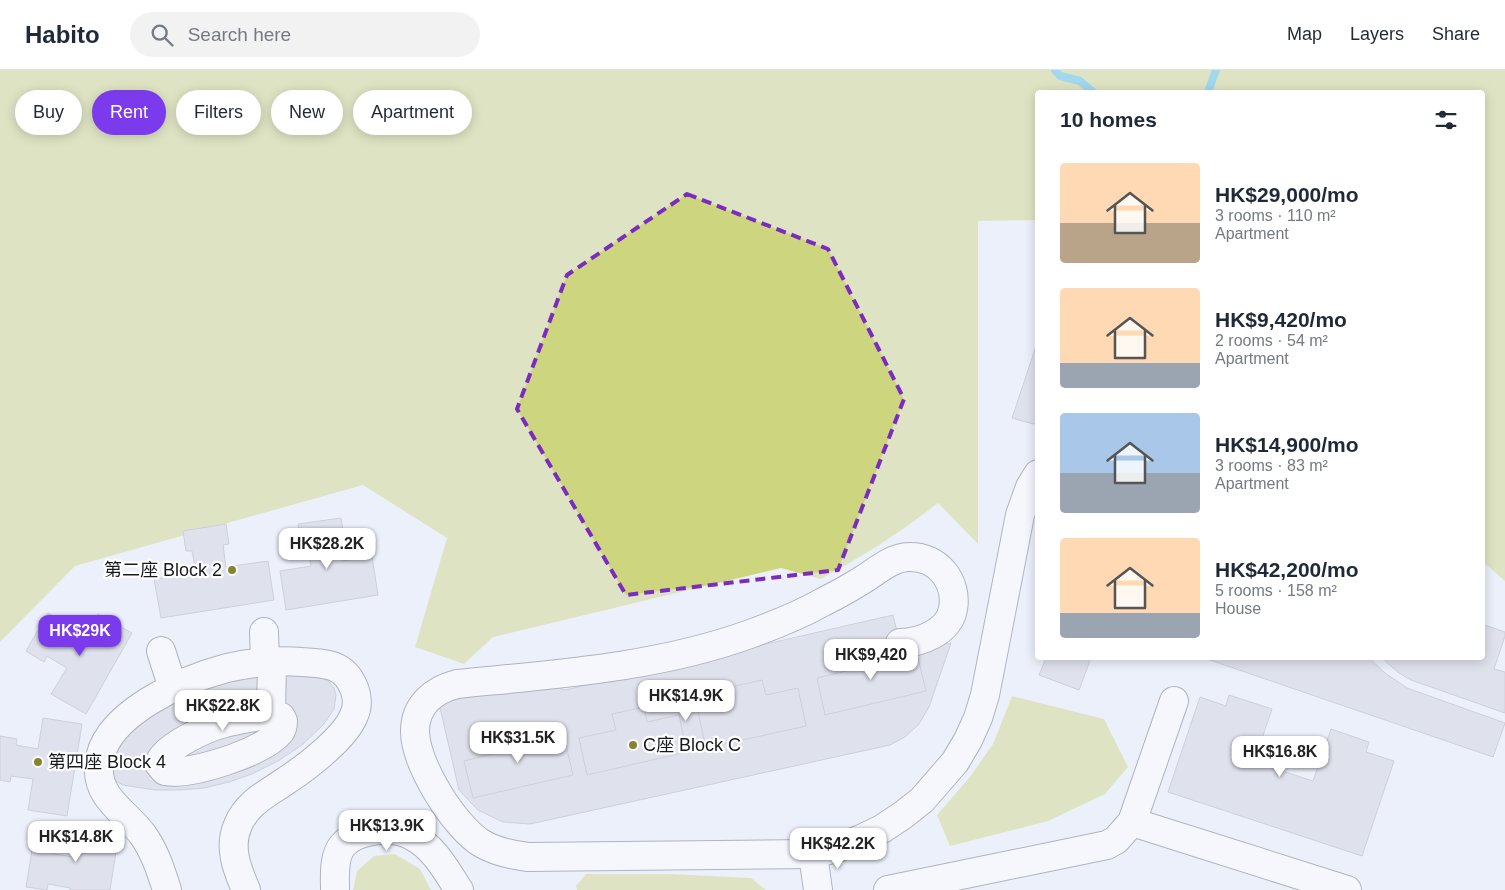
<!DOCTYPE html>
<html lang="en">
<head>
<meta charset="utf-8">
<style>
  :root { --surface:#fff; --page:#f2f2f3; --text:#1f2937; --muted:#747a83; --line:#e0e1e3; --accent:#7c3aed }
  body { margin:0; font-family:Arial,"Noto Sans TC",sans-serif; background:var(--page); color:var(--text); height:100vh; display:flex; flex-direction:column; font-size:19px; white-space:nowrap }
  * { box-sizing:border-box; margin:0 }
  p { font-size:16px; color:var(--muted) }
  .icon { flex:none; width:28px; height:28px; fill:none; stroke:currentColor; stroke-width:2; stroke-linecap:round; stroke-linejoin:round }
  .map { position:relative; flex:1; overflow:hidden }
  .drawer { position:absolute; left:1035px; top:20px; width:450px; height:570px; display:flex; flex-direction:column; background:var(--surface); border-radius:5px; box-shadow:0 2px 12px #0003 }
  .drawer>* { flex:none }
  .top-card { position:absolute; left:15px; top:20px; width:475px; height:45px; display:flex; gap:10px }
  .price { position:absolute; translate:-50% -42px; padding:0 11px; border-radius:10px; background:#fff; color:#222; font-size:16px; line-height:32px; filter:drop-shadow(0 1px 2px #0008) }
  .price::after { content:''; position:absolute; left:50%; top:30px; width:15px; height:11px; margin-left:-8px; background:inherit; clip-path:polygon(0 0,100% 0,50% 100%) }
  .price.active { background:var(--accent); color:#fff }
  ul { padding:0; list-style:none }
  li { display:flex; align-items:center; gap:15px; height:125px; padding:0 25px }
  li span { display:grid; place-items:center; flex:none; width:140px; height:100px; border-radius:5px; color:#555 }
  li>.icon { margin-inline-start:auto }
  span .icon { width:60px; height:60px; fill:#fffc; stroke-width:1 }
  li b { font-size:21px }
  h2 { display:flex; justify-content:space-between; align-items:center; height:60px; padding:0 25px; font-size:21px }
  .tag { padding:0 18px; border-radius:22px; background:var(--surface); box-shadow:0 2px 12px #0003; font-size:18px; line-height:45px }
  .tag.active { background:var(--accent); color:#fff }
  header { display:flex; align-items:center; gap:30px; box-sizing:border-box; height:70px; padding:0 25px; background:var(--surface); border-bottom:1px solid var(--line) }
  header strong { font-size:24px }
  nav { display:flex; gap:28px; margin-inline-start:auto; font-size:18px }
  .search { width:350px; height:45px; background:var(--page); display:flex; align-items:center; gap:12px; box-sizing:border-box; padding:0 18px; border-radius:28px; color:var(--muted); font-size:19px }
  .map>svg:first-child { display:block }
  .green { fill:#cdd67e }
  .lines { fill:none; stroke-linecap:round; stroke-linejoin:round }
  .stream { stroke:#46bae1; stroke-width:8 }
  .building { fill:#cfced9; stroke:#a8a7b2 }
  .minor-tunnel { stroke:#ccd0da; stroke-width:28; stroke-dasharray:28 14; stroke-linecap:butt }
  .minor-casing { stroke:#666972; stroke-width:30 }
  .minor { stroke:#fff; stroke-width:28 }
  .marked { fill:none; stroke:#7b2cbf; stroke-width:4; stroke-dasharray:10 6; stroke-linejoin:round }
  .poi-dot { fill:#85852e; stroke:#fefefe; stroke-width:2 }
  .labels { text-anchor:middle; stroke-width:4.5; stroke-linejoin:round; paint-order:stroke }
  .poi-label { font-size:18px; fill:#17191d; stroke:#fefefe; text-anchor:start }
</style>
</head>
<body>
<header>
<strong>Habito</strong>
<div class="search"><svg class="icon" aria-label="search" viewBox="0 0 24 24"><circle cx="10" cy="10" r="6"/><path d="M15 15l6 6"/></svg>Search here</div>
<nav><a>Map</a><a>Layers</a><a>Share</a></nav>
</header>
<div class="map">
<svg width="1505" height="820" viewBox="0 0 1505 820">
  <rect width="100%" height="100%" fill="#ecf0fb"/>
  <g class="green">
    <path d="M0,0H1505V511L1482,491V22H1038L1037,150L978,151V474L938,433C900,463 863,486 821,509L781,498L493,567L464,594L415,577L447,468L363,415L75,496L0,572Z"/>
    <path d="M1012,626L1104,649L1128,697L1105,724L1048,751L950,776L937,745L969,708L993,674Z"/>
    <path d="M395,784L420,799L431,820H353L357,801L374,786Z"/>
    <path d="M586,804H671L751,808L766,820H577L576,816Z"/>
  </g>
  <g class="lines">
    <g class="stream">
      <path d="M1055,0L1060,6L1080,11L1093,22"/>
      <path d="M1208,22L1216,0"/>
    </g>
  </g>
  <g class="building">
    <path d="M1038,270V352L1033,354L1012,348Z"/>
    <path d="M341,448L344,468L338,469L342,491L372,486L378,525L286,540L280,501L311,496L307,474L301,475L298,454Z"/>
    <path d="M226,454L229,474L223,475L226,497L268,491L274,530L161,548L154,509L196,503L192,481H186L183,461Z"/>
    <path d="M48,543L66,554L63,559L82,570L98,544L132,563L86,644L51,624L67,598L47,586L44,592L26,581Z"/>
    <path d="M893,545L902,583L951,573L929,637L919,654L905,667L890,675L530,754L503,752L478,740L459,720L438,629L519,607L565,620Z"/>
    <path d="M1482,554L1505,562V566L1494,599L1505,602V643L1411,610L1399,603L1383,589L1384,588H1482Z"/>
    <path d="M882,576L885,591L917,584L926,621L825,645L817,608L854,599L850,583Z"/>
    <path d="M1046,588H1091L1079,620L1039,605Z"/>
    <path d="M1204,588H1369L1385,603L1407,618L1505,653L1493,687Z"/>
    <path d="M265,603H290L322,608L329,612L334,618L336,625L334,639L323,655L302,675L278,691L252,704L229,712L204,718L180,720H155L123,715L116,711L111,704L115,678L143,649L192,620Z"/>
    <path d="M762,610L766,625L798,618L806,656L706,678L698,642L734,633L731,617Z"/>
    <path d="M1229,625L1272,639L1254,692L1313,711L1331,659L1369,672L1366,682L1394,691L1362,786L1168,722L1200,627L1226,636Z"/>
    <path d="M644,637L647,652L679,645L687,682L587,705L579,668L616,660L612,644Z"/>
    <path d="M43,648L82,654L67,746L28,740L33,709L11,706L10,712L0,710V666L17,669L16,675L38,679Z"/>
    <path d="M529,659L533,674L564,667L573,705L473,728L464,691L501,682L498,666Z"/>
    <path d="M80,757L119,763L110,820H70V818L48,814L47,820L26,817L33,774L54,777L53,784L75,787Z"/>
  </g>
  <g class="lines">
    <path class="minor-tunnel" d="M811,579L862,567L892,574L900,573"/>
    <g class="minor-casing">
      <g id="minor">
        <path d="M264,562L265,592"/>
        <path d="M900,573C920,573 949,562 953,539C958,512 938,486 909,487C891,487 875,503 859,512C848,519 835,526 823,532C800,545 775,555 750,564C656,598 556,604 457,614C434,620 415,635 415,661C415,694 454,756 481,773C496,782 512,785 528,787L813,784L837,778L861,769L882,759L903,745L922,730L955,692L968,670L978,648L985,625L1020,445L1030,417L1038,404"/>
        <path d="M161,581L173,618"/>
        <path d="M271,644L281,647L283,651C283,655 283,658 280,662C264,682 190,706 165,701L159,694C163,677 208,657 225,653C240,649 256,647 271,644L272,592"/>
        <path d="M1132,752L1347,820"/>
        <path d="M813,784L818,820"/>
        <path d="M167,820C161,801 155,782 143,765C126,742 96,728 99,695C102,644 185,609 227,598C252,592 277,590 302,592C321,593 341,593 351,612C357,622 359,635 354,645C346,667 307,697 287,710C269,723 247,732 238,755C228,777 237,799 246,820"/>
        <path d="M335,820C335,807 333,786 343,775C358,759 393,755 412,766C434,777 446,800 459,820"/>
        <path d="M888,820L1107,775L1116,770L1132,752L1174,631"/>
      </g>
    </g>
    <use href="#minor" class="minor"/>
  </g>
  <path d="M0 0H1505V820H0ZM687,124L828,179L904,329L838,500L626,525L517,339L567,205Z" fill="#ecf0fb" fill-opacity=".55" fill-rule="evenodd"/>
  <path class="marked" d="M687,124L828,179L904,329L838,500L626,525L517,339L567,205Z"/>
  <g class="poi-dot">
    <circle cx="232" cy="500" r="5"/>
    <circle cx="633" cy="675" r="5"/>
    <circle cx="38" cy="692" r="5"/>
  </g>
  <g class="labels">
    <g class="poi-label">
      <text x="222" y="506" text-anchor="end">第二座 Block 2</text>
      <text x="643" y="681">C座 Block C</text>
      <text x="48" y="698">第四座 Block 4</text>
    </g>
  </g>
</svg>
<b class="price" style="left:327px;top:500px">HK$28.2K</b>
<b class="price active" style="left:80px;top:587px">HK$29K</b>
<b class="price" style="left:871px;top:611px">HK$9,420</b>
<b class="price" style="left:686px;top:652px">HK$14.9K</b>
<b class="price" style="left:223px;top:662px">HK$22.8K</b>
<b class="price" style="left:518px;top:694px">HK$31.5K</b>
<b class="price" style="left:1280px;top:708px">HK$16.8K</b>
<b class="price" style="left:387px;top:782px">HK$13.9K</b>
<b class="price" style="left:76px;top:793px">HK$14.8K</b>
<b class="price" style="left:838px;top:800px">HK$42.2K</b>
<div class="top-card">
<a class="tag">Buy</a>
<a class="tag active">Rent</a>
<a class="tag">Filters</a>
<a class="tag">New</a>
<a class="tag">Apartment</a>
</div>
<section class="drawer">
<h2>10 homes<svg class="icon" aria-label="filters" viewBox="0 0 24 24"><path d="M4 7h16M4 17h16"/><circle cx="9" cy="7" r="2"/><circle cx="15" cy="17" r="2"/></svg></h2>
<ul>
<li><span style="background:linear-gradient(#ffd9b3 60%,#b9a48a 0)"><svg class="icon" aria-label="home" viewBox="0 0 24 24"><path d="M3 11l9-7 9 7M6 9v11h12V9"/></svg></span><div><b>HK$29,000/mo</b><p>3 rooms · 110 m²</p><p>Apartment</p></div></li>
<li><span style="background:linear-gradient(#ffd9b3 75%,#9aa5b1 0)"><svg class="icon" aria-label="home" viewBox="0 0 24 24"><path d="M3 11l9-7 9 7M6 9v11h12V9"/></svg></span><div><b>HK$9,420/mo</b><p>2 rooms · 54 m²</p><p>Apartment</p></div></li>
<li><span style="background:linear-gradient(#a9c7e8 60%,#9aa5b1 0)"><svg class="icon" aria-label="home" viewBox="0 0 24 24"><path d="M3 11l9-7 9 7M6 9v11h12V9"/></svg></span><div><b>HK$14,900/mo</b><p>3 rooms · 83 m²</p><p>Apartment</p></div></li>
<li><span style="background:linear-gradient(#ffd9b3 75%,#9aa5b1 0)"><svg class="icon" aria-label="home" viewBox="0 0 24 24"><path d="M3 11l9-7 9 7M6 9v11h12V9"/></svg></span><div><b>HK$42,200/mo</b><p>5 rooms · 158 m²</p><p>House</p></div></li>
</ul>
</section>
</div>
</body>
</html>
